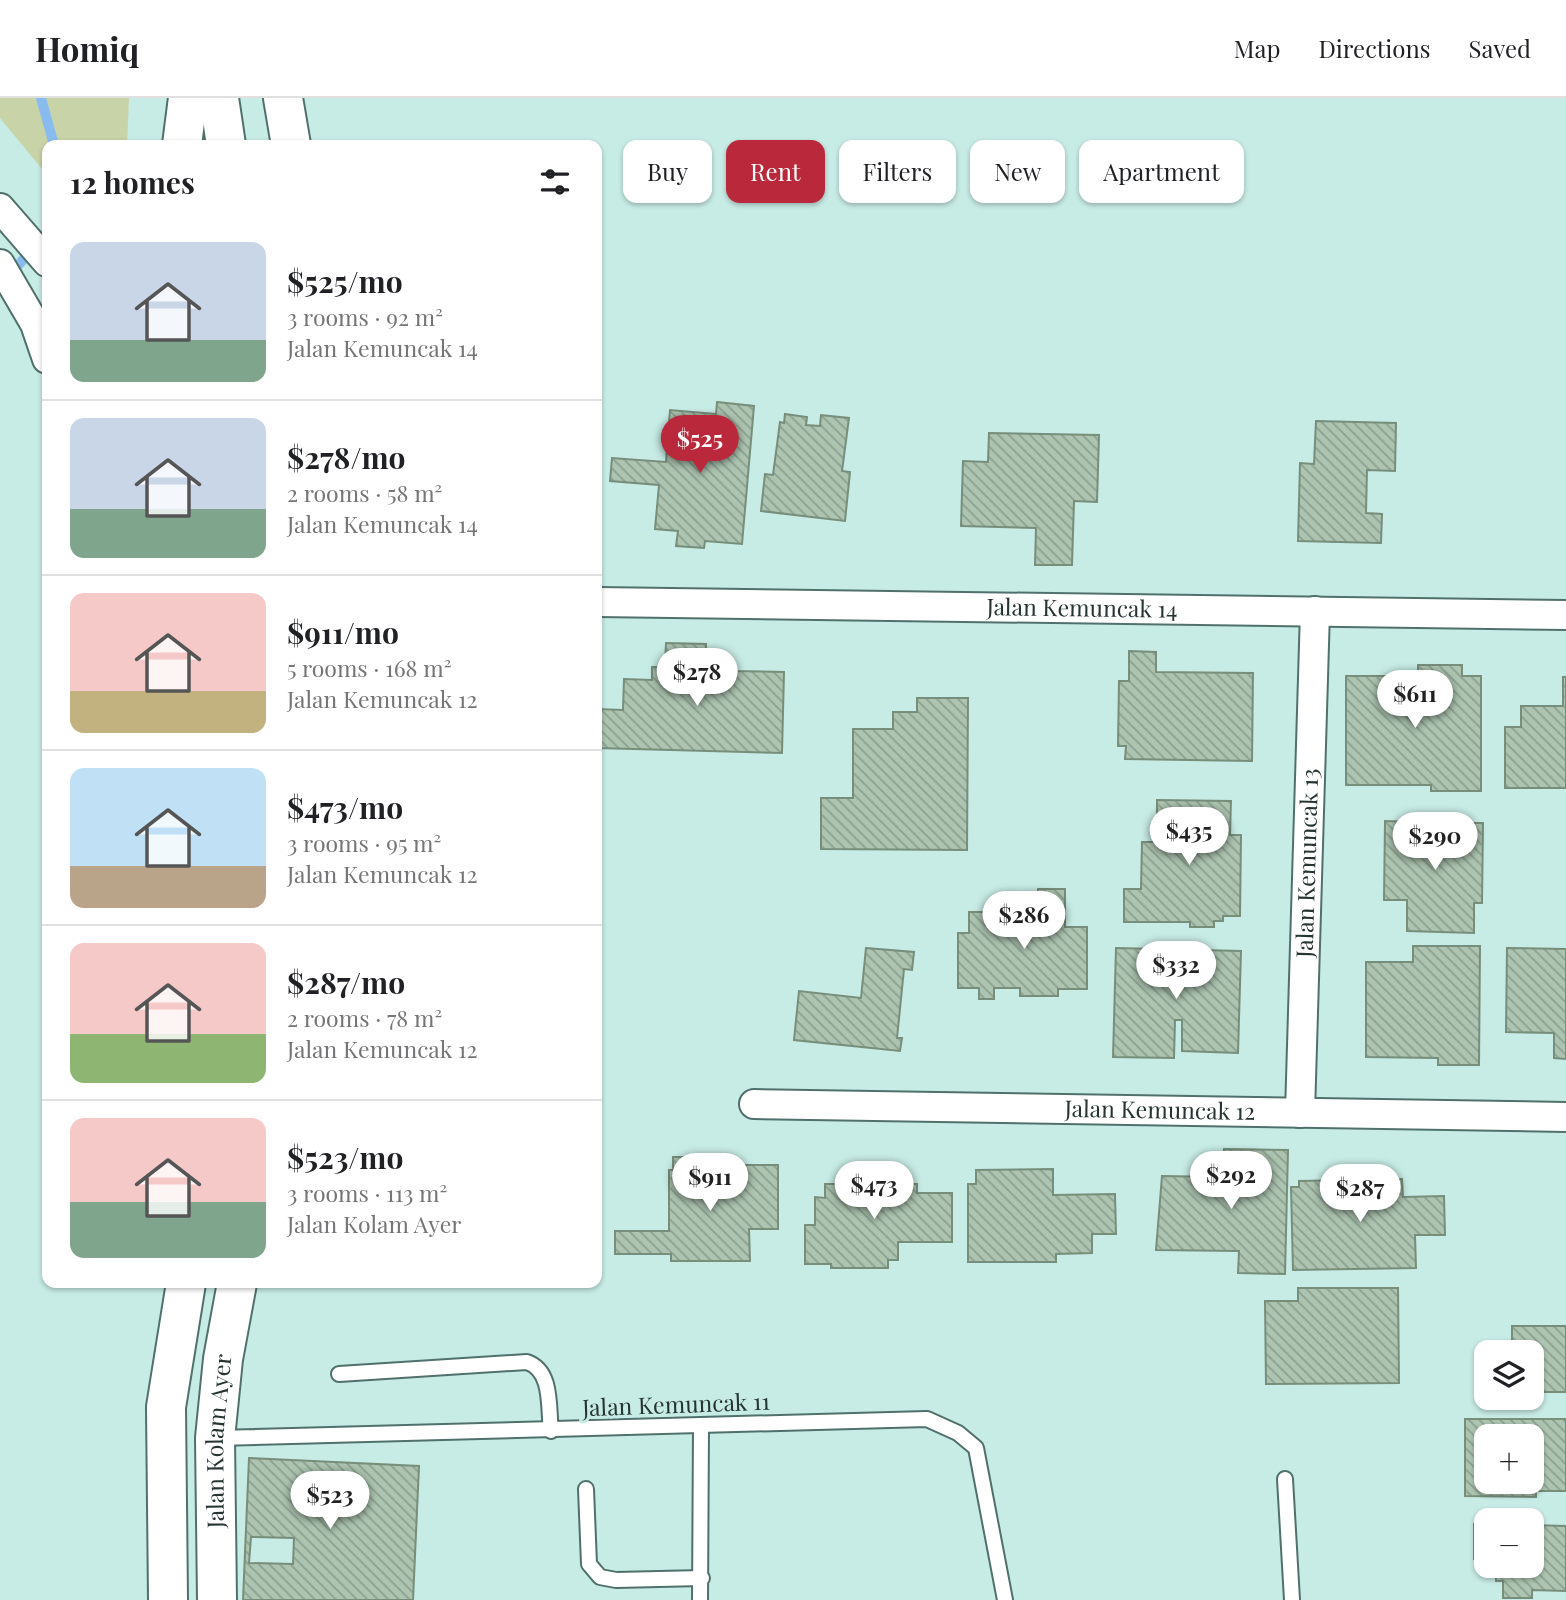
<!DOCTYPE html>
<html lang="en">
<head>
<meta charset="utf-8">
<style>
  :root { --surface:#fff; --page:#f2f2f2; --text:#202124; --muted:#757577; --line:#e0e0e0; --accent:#ba293b }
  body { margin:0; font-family:"Playfair Display",serif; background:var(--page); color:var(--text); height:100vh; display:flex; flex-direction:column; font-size:26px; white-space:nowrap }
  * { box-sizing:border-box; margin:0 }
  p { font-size:23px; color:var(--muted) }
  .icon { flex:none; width:38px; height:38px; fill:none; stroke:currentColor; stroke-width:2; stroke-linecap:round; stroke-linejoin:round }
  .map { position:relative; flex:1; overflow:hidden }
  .side { position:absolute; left:42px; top:42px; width:560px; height:1148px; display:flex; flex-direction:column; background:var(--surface); border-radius:14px; box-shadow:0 2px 5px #0004 }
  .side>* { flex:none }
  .hud { position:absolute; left:623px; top:42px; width:665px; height:63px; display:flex; gap:14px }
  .tools { position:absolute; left:1474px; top:1242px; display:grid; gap:14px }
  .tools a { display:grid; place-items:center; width:70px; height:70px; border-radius:14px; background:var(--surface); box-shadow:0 2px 5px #0004; font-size:35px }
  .price { position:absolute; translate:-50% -60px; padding:0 16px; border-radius:24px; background:#fff; color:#222; font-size:23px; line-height:46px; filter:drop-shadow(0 2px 4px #0008) }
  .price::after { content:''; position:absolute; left:50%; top:42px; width:21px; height:16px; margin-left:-10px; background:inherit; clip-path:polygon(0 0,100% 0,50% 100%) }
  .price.on { background:var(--accent); color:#fff }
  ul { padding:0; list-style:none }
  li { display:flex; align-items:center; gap:21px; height:175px; padding:0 28px }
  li+li { border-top:2px solid var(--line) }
  li span { display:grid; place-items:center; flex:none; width:196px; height:140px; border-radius:14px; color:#555 }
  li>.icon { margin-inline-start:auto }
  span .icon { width:84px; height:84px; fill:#fffc; stroke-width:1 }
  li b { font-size:30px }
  h2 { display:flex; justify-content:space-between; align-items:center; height:84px; padding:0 28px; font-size:30px }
  .tag { padding:0 24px; border-radius:14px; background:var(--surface); box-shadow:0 2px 5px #0004; font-size:24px; line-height:63px }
  .tag.on { background:var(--accent); color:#fff }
  header { display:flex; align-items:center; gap:42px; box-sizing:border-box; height:98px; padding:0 35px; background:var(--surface); border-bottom:2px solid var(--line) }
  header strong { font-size:33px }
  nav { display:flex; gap:38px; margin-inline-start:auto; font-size:24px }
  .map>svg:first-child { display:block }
  .park { fill:#c9d3a8 }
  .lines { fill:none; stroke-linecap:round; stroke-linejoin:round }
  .stream { stroke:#89bcee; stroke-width:10 }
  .building { fill:url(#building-back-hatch); stroke:#778e7b; stroke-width:2; fill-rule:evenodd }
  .lane-casing { stroke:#50716b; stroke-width:18 }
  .street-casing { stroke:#50716b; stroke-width:32 }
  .secondary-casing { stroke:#50716b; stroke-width:42 }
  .lane { stroke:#fff; stroke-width:14 }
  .street { stroke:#fff; stroke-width:28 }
  .secondary { stroke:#fff; stroke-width:38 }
  .labels { text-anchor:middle; stroke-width:6; stroke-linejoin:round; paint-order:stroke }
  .street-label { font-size:23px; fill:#263432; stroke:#c7ebe5 }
</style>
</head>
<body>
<header>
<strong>Homiq</strong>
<nav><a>Map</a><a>Directions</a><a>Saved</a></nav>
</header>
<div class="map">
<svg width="1566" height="1502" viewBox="0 0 1566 1502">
  <defs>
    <pattern id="building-back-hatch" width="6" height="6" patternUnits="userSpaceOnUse" patternTransform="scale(1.75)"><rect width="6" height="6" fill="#acc4b0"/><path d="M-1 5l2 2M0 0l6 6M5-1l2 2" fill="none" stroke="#8ca090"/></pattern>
  </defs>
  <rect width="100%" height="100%" fill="#c7ebe5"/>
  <path class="park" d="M0,0H129L127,47H47V77L0,20Z"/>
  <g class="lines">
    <g class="stream">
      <path d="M41,0L54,47"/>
      <path d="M8,179L47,134"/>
    </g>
  </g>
  <g class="building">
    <path d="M717,304L754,308L742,446L705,443L704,450L676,448L678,433L655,431L659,387L610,383L612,360L666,364L670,312L716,316Z"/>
    <path d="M785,316L807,319L806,327L820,328L821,317L849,320L842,373L850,374L845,423L761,413L765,376L773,377L780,324L784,325Z"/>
    <path d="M1316,323L1396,325L1395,373L1367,372L1366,415L1382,416L1381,445L1298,443L1300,365L1314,366Z"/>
    <path d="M989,335L1099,337L1097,404L1074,403L1072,467H1035L1036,430L961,428L963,363L988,364Z"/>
    <path d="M666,545L706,546V560H731V573L784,574L782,655L597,650V611L623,612L624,581L652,582V569H665Z"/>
    <path d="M1129,553L1156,554V574L1253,575L1252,663L1125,661L1126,648H1118L1119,583H1129Z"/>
    <path d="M1418,567H1462V578H1481V693H1431V687H1346V578H1418Z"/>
    <path d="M1563,579H1566V690H1505V629H1521V608H1563Z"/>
    <path d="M917,600H968L967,752L821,751V700H853V631H893V614H917Z"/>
    <path d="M1157,702L1231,703L1230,737H1241L1240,818H1223V823H1214V829H1190V824H1124V791H1141L1142,744H1157Z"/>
    <path d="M1415,718L1457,719V725H1483L1482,805H1474V835L1407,833V802H1384L1385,723L1415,724Z"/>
    <path d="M1038,791H1065V829H1087V891H1058V898H1020V890H994V901H979V890H958V835H969V814H1038Z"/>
    <path d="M1413,848H1480L1479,967H1438V960L1366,959V864H1413Z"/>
    <path d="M866,850L914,854L912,872L904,871L897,940H902L900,953L794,942L799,893L861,900Z"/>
    <path d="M1116,850L1241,853L1238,955L1182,953V922H1175L1174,960L1113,959Z"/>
    <path d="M1507,850L1566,851V961L1554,960V935L1506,934Z"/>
    <path d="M1224,1051L1288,1052L1285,1176L1238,1175L1239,1153L1156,1152L1162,1078L1223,1079Z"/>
    <path d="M673,1059H713L714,1093H724V1067H778V1131H749L750,1163H671V1156H615V1133H669V1072H673Z"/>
    <path d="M1053,1071V1097L1115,1096L1116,1136H1092V1155L1056,1156V1164H968V1086H976V1072Z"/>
    <path d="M842,1072H884V1086H917V1095H952V1144H898V1162H888V1170H831V1166H805V1127H815V1099L825,1100V1086H842Z"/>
    <path d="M1402,1081L1403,1099L1444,1098L1445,1137H1415L1416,1170L1293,1172L1291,1089H1299V1083Z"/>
    <path d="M1298,1190H1398L1399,1285L1266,1286L1265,1203H1298Z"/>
    <path d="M1512,1228H1566V1294H1531V1255H1512Z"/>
    <path d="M1465,1321H1566V1393H1536V1399L1465,1398ZM1486,1339H1531V1384H1486Z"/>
    <path d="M249,1360L419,1368L413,1502H243ZM251,1439L294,1440L293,1466L249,1465Z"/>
    <path d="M1474,1426L1486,1427V1461H1474Z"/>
    <path d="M1531,1427L1566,1428V1493L1532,1492V1500H1503V1483H1496V1475L1486,1474V1468H1531Z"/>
  </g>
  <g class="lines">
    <g class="lane-casing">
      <g id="lane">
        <path d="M339,1276L527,1264C553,1273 548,1309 551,1333"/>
        <path d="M217,1340L927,1321L958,1335L976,1350L1005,1502"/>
        <path d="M1285,1381L1292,1502"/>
        <path d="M586,1391L589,1466L600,1479L616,1482L702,1480"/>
        <path d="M700,1502L701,1329"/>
      </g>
    </g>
    <g class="street-casing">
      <g id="street">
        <path d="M0,110L47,164"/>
        <path d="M0,166L35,226L47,261"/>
        <path id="s1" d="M597,504L1566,517"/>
        <path id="s2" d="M754,1006L1566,1019"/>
        <path id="s3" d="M1300,1015L1315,513"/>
      </g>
    </g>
    <g class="secondary-casing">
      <g id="secondary">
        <path d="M219,0L226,47"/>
        <path d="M283,0L291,47"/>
        <path d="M182,47L188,0"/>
        <path d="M168,1502L166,1309L186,1185"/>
        <path id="s4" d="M217,1502L215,1340L223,1261L237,1185"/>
      </g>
    </g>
    <use href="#lane" class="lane"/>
    <use href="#street" class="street"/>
    <use href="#secondary" class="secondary"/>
  </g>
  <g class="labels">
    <g class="street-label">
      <text dy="8" stroke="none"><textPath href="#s1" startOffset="485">Jalan Kemuncak 14</textPath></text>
      <text dy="8" stroke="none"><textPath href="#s3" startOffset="250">Jalan Kemuncak 13</textPath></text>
      <text dy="8" stroke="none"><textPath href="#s2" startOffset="406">Jalan Kemuncak 12</textPath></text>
      <text transform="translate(676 1307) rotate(-2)" y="8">Jalan Kemuncak 11</text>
      <text dy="8" stroke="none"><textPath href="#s4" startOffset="159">Jalan Kolam Ayer</textPath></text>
    </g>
  </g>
</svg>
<div class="tools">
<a><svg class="icon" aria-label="layers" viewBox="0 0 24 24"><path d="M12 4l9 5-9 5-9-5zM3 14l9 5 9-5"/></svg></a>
<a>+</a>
<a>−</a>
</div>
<b class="price on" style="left:700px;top:377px">$525</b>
<b class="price" style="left:697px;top:610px">$278</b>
<b class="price" style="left:1415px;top:632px">$611</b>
<b class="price" style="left:1189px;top:769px">$435</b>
<b class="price" style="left:1435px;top:774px">$290</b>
<b class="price" style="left:1024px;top:853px">$286</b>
<b class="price" style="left:1176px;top:903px">$332</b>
<b class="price" style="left:1231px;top:1113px">$292</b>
<b class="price" style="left:710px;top:1115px">$911</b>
<b class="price" style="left:874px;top:1123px">$473</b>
<b class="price" style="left:1360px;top:1126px">$287</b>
<b class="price" style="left:330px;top:1433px">$523</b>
<div class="hud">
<a class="tag">Buy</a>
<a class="tag on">Rent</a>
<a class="tag">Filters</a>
<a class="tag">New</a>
<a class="tag">Apartment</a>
</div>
<section class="side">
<h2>12 homes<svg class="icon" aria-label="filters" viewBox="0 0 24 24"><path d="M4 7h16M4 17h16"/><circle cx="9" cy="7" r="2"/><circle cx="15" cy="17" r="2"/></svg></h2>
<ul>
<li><span style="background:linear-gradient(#c9d6e8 70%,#7fa58c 0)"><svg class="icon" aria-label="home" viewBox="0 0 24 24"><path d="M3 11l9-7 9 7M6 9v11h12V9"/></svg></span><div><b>$525/mo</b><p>3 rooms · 92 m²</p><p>Jalan Kemuncak 14</p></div></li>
<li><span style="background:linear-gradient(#c9d6e8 65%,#7fa58c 0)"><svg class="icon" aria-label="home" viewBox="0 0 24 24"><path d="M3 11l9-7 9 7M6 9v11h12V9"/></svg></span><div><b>$278/mo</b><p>2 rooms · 58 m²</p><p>Jalan Kemuncak 14</p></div></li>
<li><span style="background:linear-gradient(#f6c9c9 70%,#c2b280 0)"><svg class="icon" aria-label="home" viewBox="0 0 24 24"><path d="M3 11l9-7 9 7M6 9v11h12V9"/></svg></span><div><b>$911/mo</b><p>5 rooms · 168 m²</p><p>Jalan Kemuncak 12</p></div></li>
<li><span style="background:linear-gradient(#bfe0f5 70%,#b9a48a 0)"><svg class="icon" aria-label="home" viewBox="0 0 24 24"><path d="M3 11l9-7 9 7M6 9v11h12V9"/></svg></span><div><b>$473/mo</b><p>3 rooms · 95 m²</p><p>Jalan Kemuncak 12</p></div></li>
<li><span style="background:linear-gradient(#f6c9c9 65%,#8fb573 0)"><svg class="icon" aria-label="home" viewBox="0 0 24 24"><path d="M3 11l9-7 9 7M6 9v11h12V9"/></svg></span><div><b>$287/mo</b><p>2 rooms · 78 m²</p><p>Jalan Kemuncak 12</p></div></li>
<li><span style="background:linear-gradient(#f6c9c9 60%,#7fa58c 0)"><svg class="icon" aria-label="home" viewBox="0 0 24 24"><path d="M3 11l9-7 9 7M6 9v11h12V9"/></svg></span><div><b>$523/mo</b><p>3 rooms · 113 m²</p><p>Jalan Kolam Ayer</p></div></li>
</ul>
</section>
</div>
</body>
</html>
